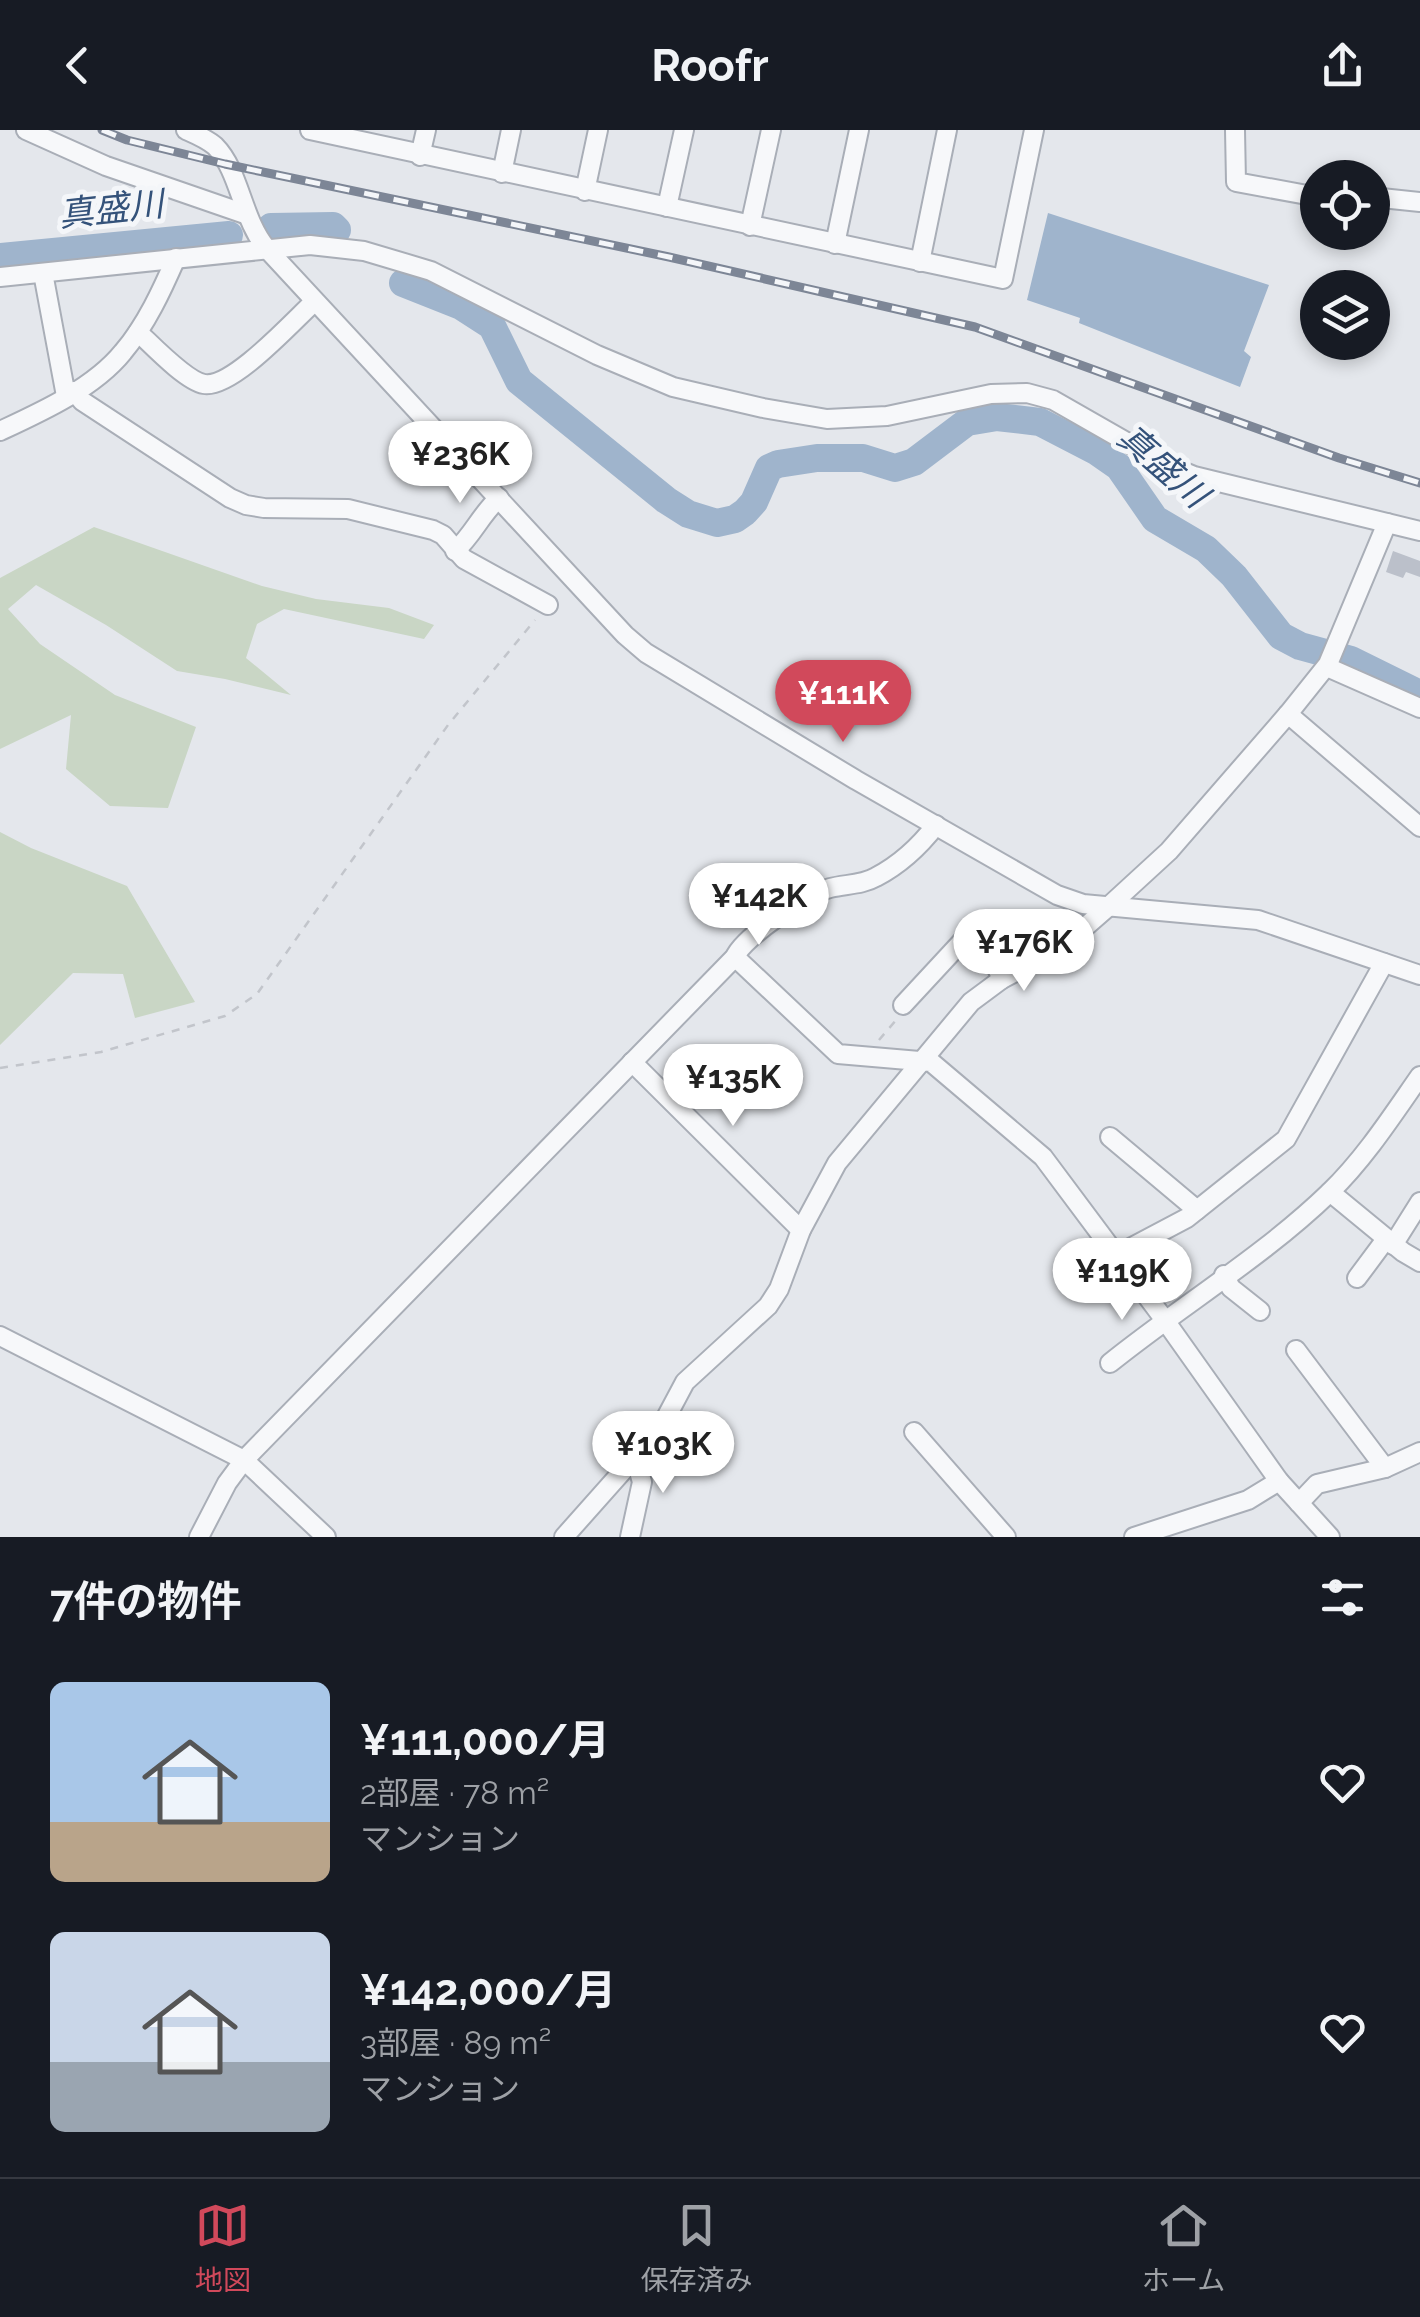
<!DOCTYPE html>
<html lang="ja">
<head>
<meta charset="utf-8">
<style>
  :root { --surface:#171b24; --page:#242831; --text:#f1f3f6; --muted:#9ea1a6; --line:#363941; --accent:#d1495b }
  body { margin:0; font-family:Raleway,"Noto Sans JP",sans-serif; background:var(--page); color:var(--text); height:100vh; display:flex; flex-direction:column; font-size:38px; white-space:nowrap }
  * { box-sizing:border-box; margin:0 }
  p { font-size:32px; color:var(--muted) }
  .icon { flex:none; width:55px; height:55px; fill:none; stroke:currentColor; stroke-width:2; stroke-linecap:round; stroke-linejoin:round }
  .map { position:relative; height:1407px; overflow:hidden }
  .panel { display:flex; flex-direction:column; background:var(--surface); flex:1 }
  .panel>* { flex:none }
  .fabs { position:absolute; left:1300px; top:30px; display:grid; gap:20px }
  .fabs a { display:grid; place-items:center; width:90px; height:90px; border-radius:50%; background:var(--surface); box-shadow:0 5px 15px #0003; font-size:50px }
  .price { position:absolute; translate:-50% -85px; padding:0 22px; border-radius:35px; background:#fff; color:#222; font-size:32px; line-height:65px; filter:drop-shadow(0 2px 5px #0008) }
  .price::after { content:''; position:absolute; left:50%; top:60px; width:30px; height:22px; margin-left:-15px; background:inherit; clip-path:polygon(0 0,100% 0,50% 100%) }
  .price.active { background:var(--accent); color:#fff }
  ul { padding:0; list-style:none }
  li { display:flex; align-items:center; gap:30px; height:250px; padding:0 50px }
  li span { display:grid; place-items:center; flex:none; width:280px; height:200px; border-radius:15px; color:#555 }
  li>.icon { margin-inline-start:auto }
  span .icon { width:120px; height:120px; fill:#fffc; stroke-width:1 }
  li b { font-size:42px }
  h2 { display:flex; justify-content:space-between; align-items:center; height:120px; padding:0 50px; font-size:42px }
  header { display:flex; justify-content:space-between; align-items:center; height:130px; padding:0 50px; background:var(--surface); font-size:45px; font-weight:700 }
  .tab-bar { display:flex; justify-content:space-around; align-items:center; height:140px; border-top:2px solid var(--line); background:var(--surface); font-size:28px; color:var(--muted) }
  .tab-bar a { display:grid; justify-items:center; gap:5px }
  .tab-bar .active { color:var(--accent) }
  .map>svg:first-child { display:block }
  .green { fill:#c9d6c5 }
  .water { fill:#9fb4cc }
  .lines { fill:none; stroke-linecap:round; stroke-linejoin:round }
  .river { stroke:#9fb4cc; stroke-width:28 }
  .building { fill:#bbc0ca }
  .minor-casing { stroke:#a9aeb7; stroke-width:22 }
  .path { stroke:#c2c5cb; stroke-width:2.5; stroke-dasharray:8 8; stroke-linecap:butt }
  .minor { stroke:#f7f8fa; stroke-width:18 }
  .rail-casing { stroke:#7d8696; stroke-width:9 }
  .rail { stroke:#f4f6f9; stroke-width:5; stroke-dasharray:15; stroke-linecap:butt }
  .labels { text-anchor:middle; stroke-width:10; stroke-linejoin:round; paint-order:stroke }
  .water-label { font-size:35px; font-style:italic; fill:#34527a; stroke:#f4f6f9 }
</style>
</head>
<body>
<header><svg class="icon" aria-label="back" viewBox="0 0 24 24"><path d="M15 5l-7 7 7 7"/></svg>Roofr<svg class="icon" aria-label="share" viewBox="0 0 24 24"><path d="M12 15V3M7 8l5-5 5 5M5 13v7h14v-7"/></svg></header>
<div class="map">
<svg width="1420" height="1407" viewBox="0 0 1420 1407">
  <rect width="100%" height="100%" fill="#e4e7ec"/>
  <g class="green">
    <path d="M94,397L262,456L316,469L389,478L434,495L424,509L284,479L257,494L246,528L291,565L225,549L177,541L106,495L36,455L8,479L40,514L115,565L196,597L168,678L110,676L66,639L71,585L0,619V448Z"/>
    <path d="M0,702L31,718L127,756L195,872L135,888L123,844L73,843L0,915Z"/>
  </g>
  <path class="water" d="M1048,83L1269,155L1244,221L1251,227L1240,257L1079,193L1080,188L1027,170Z"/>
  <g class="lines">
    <g class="river">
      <path d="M271,97L333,96L337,100"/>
      <path d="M0,127L229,105"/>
      <path d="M403,153L461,176L492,196L519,251L666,370L688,384L717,393L735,389L745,382L754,372L769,338L778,334L817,328H863L895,338L914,332L967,292L997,287L1040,292L1096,321L1119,337L1155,389L1206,419L1234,446L1281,506L1300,516L1351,530L1420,564"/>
    </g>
  </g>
  <path class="building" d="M1393,421L1420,431V447L1406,442L1403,448L1386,442Z"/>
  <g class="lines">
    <g class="minor-casing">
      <g id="minor">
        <path d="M26,0L106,36L245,84"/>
        <path d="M186,0C195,4 207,9 215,16C240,41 242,90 267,119L625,505L646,523L856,650L1057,765L1083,774L1258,790L1420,845"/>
        <path d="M310,0L1003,149L1034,0"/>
        <path d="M1235,0L1236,52L1318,67"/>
        <path d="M420,26L426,0"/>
        <path d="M502,43L511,0"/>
        <path d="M585,61L598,0"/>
        <path d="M1372,67L1420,72"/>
        <path d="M667,77L684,0"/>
        <path d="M750,96L771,0"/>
        <path d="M835,114L859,0"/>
        <path d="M920,132L947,0"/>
        <path d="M43,143L66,266"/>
        <path d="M0,147L310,115L364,121L431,141L597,225L673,257L763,278L827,289L887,286L991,264L1027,263L1053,270L1165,334L1194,346L1420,401"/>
        <path d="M138,202C152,215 186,251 204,254C232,259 294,190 314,172"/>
        <path d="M74,261L82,271L230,368L246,375L264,378L348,379L433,400L443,405L464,429L548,475"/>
        <path d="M0,301C41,282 94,258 123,222C146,195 162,160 176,128"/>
        <path d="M455,421C473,405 481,384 499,368"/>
        <path d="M1327,537L1420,578"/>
        <path d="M1288,584L1420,697"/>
        <path d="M735,827C743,807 808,764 830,758C846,754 862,755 876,747C901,734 919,717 936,695"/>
        <path d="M903,875L967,806L993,830L1002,849"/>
        <path d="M632,932L801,1100"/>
        <path d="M1110,1007L1197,1080"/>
        <path d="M1330,1062L1403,1122L1420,1132"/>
        <path d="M1393,1115L1420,1072"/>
        <path d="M1117,1125L1187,1088L1286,1009L1384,833"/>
        <path d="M1224,1145L1231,1158L1260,1181"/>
        <path d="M1357,1148L1386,1109"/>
        <path d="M0,1206L244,1330L326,1407"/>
        <path d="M1296,1220L1385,1338"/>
        <path d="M1110,1233C1182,1175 1264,1126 1330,1062C1365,1028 1392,986 1420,946"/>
        <path d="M914,1302L1006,1407"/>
        <path d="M1299,1373L1317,1354L1385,1338L1420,1322"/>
        <path d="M199,1407L227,1353L244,1330L735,827L838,924L931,932L1043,1027L1164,1189L1279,1351L1330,1407"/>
        <path d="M564,1407L660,1299L685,1252L768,1176L779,1159L801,1100L837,1033L971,872L1002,849L1061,818L1108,777L1169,721L1288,584L1328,534L1387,393"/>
        <path d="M630,1407L642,1352L635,1327"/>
        <path d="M1134,1407L1248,1370L1279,1351"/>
      </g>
    </g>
    <g class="path">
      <path d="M879,910L897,889"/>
      <path d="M0,938L101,922L225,886L257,864L448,595L535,490"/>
    </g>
    <use href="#minor" class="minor"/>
    <g class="rail-casing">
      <path id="rail" d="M102,0L127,10L225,34L669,127L975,197L1339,328L1420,353"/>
    </g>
    <use href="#rail" class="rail"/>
  </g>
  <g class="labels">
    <g class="water-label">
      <text transform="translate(111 79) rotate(-6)" y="12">真盛川</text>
      <text transform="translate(1163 336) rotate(41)" y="12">真盛川</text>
    </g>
  </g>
</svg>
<div class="fabs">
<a><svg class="icon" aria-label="locate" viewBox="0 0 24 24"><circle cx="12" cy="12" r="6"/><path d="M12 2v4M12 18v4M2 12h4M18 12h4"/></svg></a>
<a><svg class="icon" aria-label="layers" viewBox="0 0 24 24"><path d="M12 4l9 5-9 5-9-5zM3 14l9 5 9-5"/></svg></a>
</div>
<b class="price" style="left:460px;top:376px">¥236K</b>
<b class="price active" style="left:843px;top:615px">¥111K</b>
<b class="price" style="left:759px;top:818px">¥142K</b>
<b class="price" style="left:1024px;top:864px">¥176K</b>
<b class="price" style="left:733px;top:999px">¥135K</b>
<b class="price" style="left:1122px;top:1193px">¥119K</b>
<b class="price" style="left:663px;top:1366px">¥103K</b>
</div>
<section class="panel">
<h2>7件の物件<svg class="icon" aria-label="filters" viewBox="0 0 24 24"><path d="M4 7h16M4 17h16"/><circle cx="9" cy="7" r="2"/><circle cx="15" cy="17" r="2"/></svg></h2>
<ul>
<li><span style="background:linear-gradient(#a9c7e8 70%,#b9a48a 0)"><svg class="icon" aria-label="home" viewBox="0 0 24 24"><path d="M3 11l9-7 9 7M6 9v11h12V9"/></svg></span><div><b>¥111,000/月</b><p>2部屋 · 78 m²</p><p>マンション</p></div><svg class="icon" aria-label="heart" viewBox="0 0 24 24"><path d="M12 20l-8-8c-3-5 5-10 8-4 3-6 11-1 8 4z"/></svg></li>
<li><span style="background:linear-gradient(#c9d6e8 65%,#9aa5b1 0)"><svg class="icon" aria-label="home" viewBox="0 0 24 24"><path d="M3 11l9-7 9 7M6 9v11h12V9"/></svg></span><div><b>¥142,000/月</b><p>3部屋 · 89 m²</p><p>マンション</p></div><svg class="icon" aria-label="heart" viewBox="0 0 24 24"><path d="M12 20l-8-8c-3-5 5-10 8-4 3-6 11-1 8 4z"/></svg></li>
</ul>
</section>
<nav class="tab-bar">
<a class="active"><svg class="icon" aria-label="map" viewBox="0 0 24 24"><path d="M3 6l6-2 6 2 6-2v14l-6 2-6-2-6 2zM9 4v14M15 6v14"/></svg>地図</a>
<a><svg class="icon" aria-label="saved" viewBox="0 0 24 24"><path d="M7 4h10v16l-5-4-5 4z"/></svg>保存済み</a>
<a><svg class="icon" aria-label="home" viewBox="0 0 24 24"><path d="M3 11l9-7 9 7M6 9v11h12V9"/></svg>ホーム</a>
</nav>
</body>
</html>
